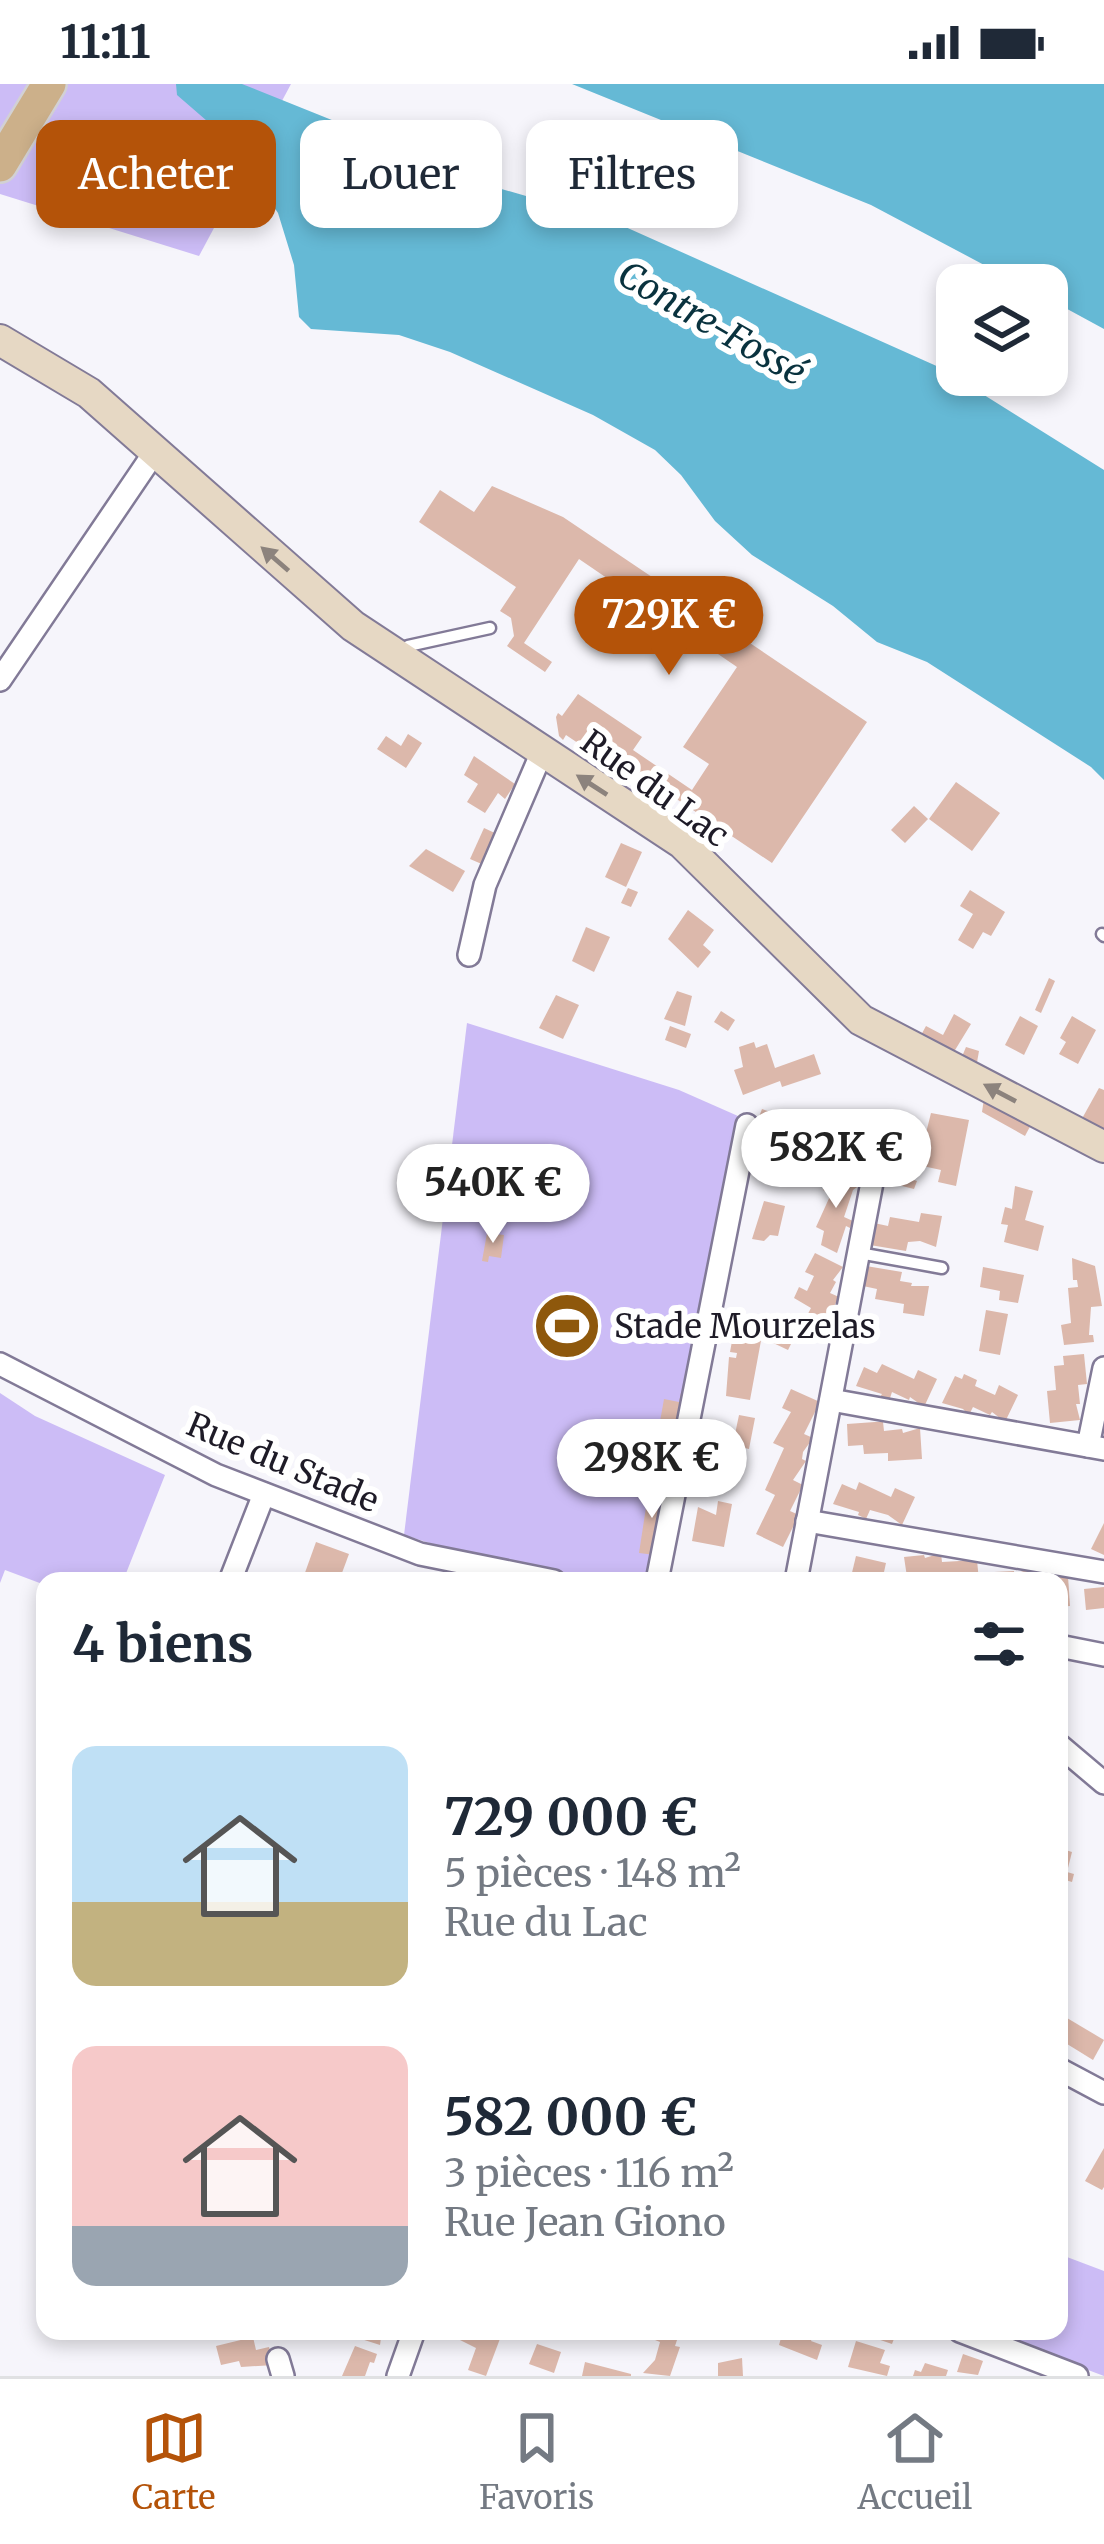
<!DOCTYPE html>
<html lang="fr">
<head>
<meta charset="utf-8">
<style>
  :root { --surface:#fff; --page:#f6f6f7; --text:#1f2937; --muted:#747a83; --line:#e0e1e3; --accent:#b45309 }
  body { margin:0; font-family:Merriweather,serif; background:var(--page); color:var(--text); height:100vh; display:flex; flex-direction:column; font-size:45px; white-space:nowrap }
  * { box-sizing:border-box; margin:0 }
  p { font-size:39px; color:var(--muted) }
  .icon { flex:none; width:66px; height:66px; fill:none; stroke:currentColor; stroke-width:2; stroke-linecap:round; stroke-linejoin:round }
  .map { position:relative; flex:1; overflow:hidden }
  .details { position:absolute; left:36px; top:1488px; width:1032px; height:768px; display:flex; flex-direction:column; background:var(--surface); border-radius:24px; box-shadow:0 6px 18px #0003 }
  .details>* { flex:none }
  .banner { position:absolute; left:36px; top:36px; width:1032px; height:108px; display:flex; gap:24px }
  .controls { position:absolute; left:936px; top:180px; display:grid; gap:24px }
  .controls a { display:grid; place-items:center; width:132px; height:132px; border-radius:24px; background:var(--surface); box-shadow:0 6px 18px #0003; font-size:60px }
  .price { position:absolute; translate:-50% -102px; padding:0 27px; border-radius:42px; background:#fff; color:#222; font-size:39px; line-height:78px; filter:drop-shadow(0 3px 6px #0008) }
  .price::after { content:''; position:absolute; left:50%; top:72px; width:36px; height:27px; margin-left:-18px; background:inherit; clip-path:polygon(0 0,100% 0,50% 100%) }
  .price.selected { background:var(--accent); color:#fff }
  ul { padding:0; list-style:none }
  li { display:flex; align-items:center; gap:36px; height:300px; padding:0 36px }
  li span { display:grid; place-items:center; flex:none; width:336px; height:240px; border-radius:24px; color:#555 }
  li>.icon { margin-inline-start:auto }
  span .icon { width:144px; height:144px; fill:#fffc; stroke-width:1 }
  li b { font-size:51px }
  h2 { display:flex; justify-content:space-between; align-items:center; height:144px; padding:0 36px; font-size:51px }
  .pill { padding:0 42px; border-radius:24px; background:var(--surface); box-shadow:0 6px 18px #0003; font-size:42px; line-height:108px }
  .pill.selected { background:var(--accent); color:#fff }
  .status { display:flex; justify-content:space-between; align-items:center; height:84px; padding:0 60px; background:var(--surface); direction:ltr }
  .status svg { height:33px; fill:currentColor }
  .tab-bar { display:flex; justify-content:space-around; align-items:center; height:168px; border-top:3px solid var(--line); background:var(--surface); font-size:33px; color:var(--muted) }
  .tab-bar a { display:grid; justify-items:center; gap:6px }
  .tab-bar .selected { color:var(--accent) }
  .map>svg:first-child { display:block }
  .green { fill:#ccbcf6 }
  .water { fill:#65b9d5 }
  .building { fill:#dcb8ab }
  .lines { fill:none; stroke-linecap:round; stroke-linejoin:round }
  .lane-casing { stroke:#827a97; stroke-width:15 }
  .street-casing { stroke:#827a97; stroke-width:26 }
  .secondary-casing { stroke:#827a97; stroke-width:34 }
  .primary-casing { stroke:#d2d1d4; stroke-width:38 }
  .lane { stroke:#fff; stroke-width:10 }
  .street { stroke:#fff; stroke-width:21 }
  .secondary { stroke:#e6d8c4; stroke-width:30 }
  .primary { stroke:#ccb08a; stroke-width:33 }
  .oneway { fill:#8c837d }
  .labels { text-anchor:middle; stroke-width:12; stroke-linejoin:round; paint-order:stroke }
  .street-label { font-size:33px; fill:#1e1b27; stroke:#fff }
  .poi-label { font-size:33px; fill:#1e1b27; stroke:#fff; text-anchor:start }
  .water-label { font-size:36px; font-style:italic; fill:#09323e; stroke:#fff }
</style>
</head>
<body>
<div class="status"><b>11:11</b><svg viewBox="0 0 49 12"><path d="M0 12V9h3v3zM5 12V6h3v6zM10 12V3h3v9zM15 12V0h3v12zM26 1h20v11H26zM47 4h2v5h-2z"/></svg></div>
<div class="map">
<svg width="1104" height="2292" viewBox="0 0 1104 2292">
  <rect width="100%" height="100%" fill="#f6f5fb"/>
  <g class="green">
    <path d="M0,0H291L199,172L0,110Z"/>
    <path d="M467,939L679,1006L738,1032L664,1497C574,1497 489,1479 404,1451Z"/>
    <path d="M0,1309L35,1332L165,1391L123,1497H45V1501L5,1486L0,1499Z"/>
    <path d="M1059,2170L1104,2187V2292L985,2247H1059Z"/>
  </g>
  <g class="water">
    <path d="M176,0H242L409,67L457,92L612,137L941,284L1104,386V696L1091,683L927,578L877,558L833,522L752,471L715,437L681,391L655,366L593,331L450,268L399,251L311,245L299,233L294,181L278,129L229,56L177,11Z"/>
    <path d="M572,0H1104V245L1047,214V201H1022L871,121Z"/>
  </g>
  <g class="building">
    <path d="M492,402L563,433L867,638L772,779L614,673L609,680L566,651L563,656L559,652L556,633L558,629L562,632L578,610L642,653L633,666L692,706L709,680L683,663L737,583L579,475L524,559L552,578L545,588L507,562L514,552L511,534L500,527L516,503L419,438L440,406L474,428Z"/>
    <path d="M408,650L422,659L406,684L377,665L386,652L401,662Z"/>
    <path d="M474,672L515,700L505,715L498,709L485,729L467,718L478,700L464,691Z"/>
    <path d="M956,698L1000,729L972,767L929,735Z"/>
    <path d="M914,722L928,735L905,759L891,746Z"/>
    <path d="M484,744L497,750L484,781L470,775Z"/>
    <path d="M621,759L642,768L626,803L605,793Z"/>
    <path d="M426,765L465,787L453,808L409,782Z"/>
    <path d="M628,804L638,808L631,823L621,819Z"/>
    <path d="M970,806L1005,828L991,852L983,848L973,865L958,856L973,830L960,822Z"/>
    <path d="M688,826L714,846L703,861L711,868L698,884L668,855Z"/>
    <path d="M586,843L610,853L594,888L572,877Z"/>
    <path d="M1049,894L1055,897L1041,929L1035,926Z"/>
    <path d="M677,907L692,912L685,942L664,935Z"/>
    <path d="M556,911L579,921L563,955L539,944Z"/>
    <path d="M721,927L735,936L728,947L714,938Z"/>
    <path d="M954,930L971,940L952,971L920,953L926,942L943,951Z"/>
    <path d="M1020,932L1038,942L1024,971L1005,961Z"/>
    <path d="M1072,932L1096,946L1078,980L1059,970L1066,958L1060,954Z"/>
    <path d="M670,942L691,950L686,964L665,956Z"/>
    <path d="M754,958L756,964L767,960L775,984L814,970L821,990L782,1003L780,997L743,1011L734,986L743,983L739,963Z"/>
    <path d="M966,963L979,967L976,984L961,975Z"/>
    <path d="M1099,1004L1104,1006V1054L1079,1040Z"/>
    <path d="M985,1008L1034,1035L1025,1052L982,1028Z"/>
    <path d="M762,1025L811,1043L807,1057L799,1054L795,1063L779,1057L783,1048L757,1038Z"/>
    <path d="M931,1029L969,1036L956,1102L938,1098L941,1086L918,1081Z"/>
    <path d="M867,1036L907,1050L896,1079L858,1066Z"/>
    <path d="M832,1087L860,1101L853,1106L844,1133L853,1137L850,1144L846,1142L837,1169L821,1161L824,1147L816,1143L831,1110L823,1106Z"/>
    <path d="M901,1092L917,1097L914,1105L898,1101Z"/>
    <path d="M1015,1102L1033,1107L1025,1136L1044,1142L1038,1167L1004,1158L1008,1141L1001,1140L1005,1123L1012,1125Z"/>
    <path d="M764,1117L785,1122L778,1152L770,1151L764,1157L752,1155Z"/>
    <path d="M921,1129L942,1132L936,1163L920,1157L908,1158L906,1167L870,1161L874,1139L888,1142L890,1133L919,1138Z"/>
    <path d="M487,1149L504,1151L501,1174L489,1172L488,1178L482,1177Z"/>
    <path d="M815,1169L843,1183L833,1196L836,1198L830,1209L839,1213L822,1245L817,1243L813,1252L800,1245L811,1224L794,1214L799,1203L807,1207L814,1192L805,1188Z"/>
    <path d="M1072,1174L1095,1182L1102,1222L1091,1223L1089,1251H1093L1094,1258L1064,1261L1061,1241L1071,1239L1068,1204L1078,1203L1077,1196H1073Z"/>
    <path d="M866,1182L902,1188L900,1197L912,1199L911,1202H929L924,1232L903,1229L904,1220L875,1215L877,1205L863,1202Z"/>
    <path d="M983,1183L1024,1191L1018,1219L999,1216L1000,1207L980,1203Z"/>
    <path d="M986,1226L1008,1230L1000,1271L979,1267Z"/>
    <path d="M737,1230L765,1235L750,1316L726,1312L729,1273L736,1274L737,1269L730,1268Z"/>
    <path d="M771,1245L793,1256L788,1266L769,1257Z"/>
    <path d="M1084,1270L1087,1300L1078,1301L1080,1320H1076L1080,1336L1050,1339L1047,1307L1056,1306L1054,1282L1064,1281L1063,1272Z"/>
    <path d="M882,1280L914,1295L918,1286L937,1295L924,1323L910,1313L909,1316L892,1308L889,1317L880,1313L882,1310L856,1302L864,1283L877,1289Z"/>
    <path d="M964,1290L977,1296L975,1302L995,1311L999,1301L1018,1311L1005,1338L992,1328L990,1331L973,1323L969,1331L963,1325L942,1319L955,1292L962,1295Z"/>
    <path d="M791,1305L820,1318L804,1350L813,1354L803,1368L802,1375L806,1377L793,1396L803,1401L790,1427L799,1431L783,1463L756,1450L775,1411L765,1406L784,1364L773,1359L791,1328L782,1324Z"/>
    <path d="M681,1309L687,1310L671,1398L650,1394L664,1315L679,1318Z"/>
    <path d="M739,1331L755,1334L749,1365L740,1363L729,1400L707,1396L713,1346L735,1350Z"/>
    <path d="M875,1338H883L884,1347L902,1345L903,1349L920,1344L922,1375L888,1377V1369L864,1370L863,1361L848,1362L847,1340Z"/>
    <path d="M859,1398L891,1413L895,1404L915,1413L902,1441L888,1431L870,1426L866,1435L858,1431L859,1428L833,1420L842,1400L856,1406Z"/>
    <path d="M649,1404L666,1407L655,1471L639,1469Z"/>
    <path d="M718,1417L732,1420L724,1463L692,1457L698,1423L716,1431Z"/>
    <path d="M1104,1439V1471L1091,1465Z"/>
    <path d="M316,1458L349,1470L339,1497H302Z"/>
    <path d="M941,1469L942,1478L977,1476L979,1497L907,1493L904,1473L924,1471L925,1474Z"/>
    <path d="M856,1472L886,1479L882,1497H850Z"/>
    <path d="M1030,1485L1032,1497H995L994,1488L1014,1487V1490Z"/>
    <path d="M1068,1492L1070,1522L1059,1523L1058,1493Z"/>
    <path d="M1104,1503V1524L1086,1526L1084,1505Z"/>
    <path d="M1059,1764L1072,1768L1067,1788L1074,1790L1072,1798L1062,1795Z"/>
    <path d="M1067,1934L1104,1956L1093,1976L1059,1955Z"/>
    <path d="M1104,2064V2103L1102,2106L1085,2097Z"/>
    <path d="M361,2247H382L380,2261L358,2254Z"/>
    <path d="M463,2247H487L501,2252L486,2292L468,2286L476,2264L460,2256Z"/>
    <path d="M658,2247H680L675,2262L680,2263L670,2292L643,2289L655,2276L660,2258L655,2256Z"/>
    <path d="M783,2247H815L811,2257L822,2261L817,2276L779,2261Z"/>
    <path d="M854,2247H897L892,2260Z"/>
    <path d="M253,2253L256,2266L269,2263L274,2281L241,2283L239,2277L221,2281L216,2262Z"/>
    <path d="M856,2257L885,2266L880,2279L890,2282L887,2292L848,2283Z"/>
    <path d="M537,2260L561,2268L554,2289L529,2280Z"/>
    <path d="M355,2262L377,2270L374,2279L370,2278L365,2292H342Z"/>
    <path d="M963,2270L983,2277L978,2291L957,2288Z"/>
    <path d="M742,2274L743,2292H718V2279Z"/>
    <path d="M585,2278L631,2290V2292H582Z"/>
    <path d="M925,2279L948,2286L946,2292H913L915,2286L921,2288Z"/>
  </g>
  <g class="lines">
    <g class="lane-casing">
      <g id="lane">
        <path d="M401,568L408,562L490,544"/>
        <path d="M1102,850L1104,852"/>
        <path d="M859,1169L942,1184"/>
      </g>
    </g>
    <g class="street-casing">
      <g id="street">
        <path d="M0,596L154,369"/>
        <path d="M469,871L485,801L542,668"/>
        <path d="M0,1280L216,1391L420,1470L554,1497"/>
        <path d="M831,1316L1104,1365"/>
        <path d="M1088,1362L1104,1284"/>
        <path d="M807,1437L1104,1488"/>
        <path d="M230,1497L264,1410"/>
        <path d="M657,1497L747,1041"/>
        <path d="M796,1497L874,1088"/>
        <path d="M1059,1562L1104,1571"/>
        <path d="M1059,1661L1104,1699"/>
        <path d="M1059,1985L1104,2009"/>
        <path d="M960,2247L1077,2292"/>
        <path d="M278,2275L283,2292"/>
        <path d="M398,2292L414,2247"/>
      </g>
    </g>
    <g class="secondary-casing">
      <path id="secondary" d="M0,256L89,309L353,542L682,759L861,936L1104,1063"/>
    </g>
    <g class="primary-casing">
      <path id="primary" d="M0,81L49,0"/>
    </g>
    <use href="#lane" class="lane"/>
    <use href="#street" class="street"/>
    <use href="#secondary" class="secondary"/>
    <use href="#primary" class="primary"/>
  </g>
  <defs><path id="oneway-solid" d="M-6-.8H1V-3.2L6.5 0L1 3.2V.8H-6Z" transform="scale(3)"/></defs>
  <g class="oneway">
    <use href="#oneway-solid" transform="translate(275 475) rotate(-139)"/>
    <use href="#oneway-solid" transform="translate(592 701) rotate(-147)"/>
    <use href="#oneway-solid" transform="translate(1000 1009) rotate(-152)"/>
  </g>
  <defs>
    <g id="stadium-disc" transform="scale(3.45)"><circle r="9.5" fill="#8e580c" stroke="#fff"/><path d="M0-5a6.5 5 0 1 0 0 10a6.5 5 0 1 0 0-10ZM-3.5-1.8h7v3.6h-7Z" fill="#fff"/></g>
  </defs>
  <g fill-rule="evenodd">
    <use href="#stadium-disc" x="567" y="1242"/>
  </g>
  <g class="labels">
    <g class="street-label">
      <text transform="translate(655 704) rotate(36)" y="12">Rue du Lac</text>
      <text transform="translate(283 1378) rotate(23)" y="12">Rue du Stade</text>
    </g>
    <g class="poi-label">
      <text x="614" y="1254">Stade Mourzelas</text>
    </g>
    <g class="water-label">
      <text transform="translate(712 239) rotate(30)" y="13">Contre-Fossé</text>
    </g>
  </g>
</svg>
<div class="controls">
<a><svg class="icon" aria-label="layers" viewBox="0 0 24 24"><path d="M12 4l9 5-9 5-9-5zM3 14l9 5 9-5"/></svg></a>
</div>
<b class="price selected" style="left:669px;top:594px">729K €</b>
<b class="price" style="left:836px;top:1127px">582K €</b>
<b class="price" style="left:493px;top:1162px">540K €</b>
<b class="price" style="left:652px;top:1437px">298K €</b>
<div class="banner">
<a class="pill selected">Acheter</a>
<a class="pill">Louer</a>
<a class="pill">Filtres</a>
</div>
<section class="details">
<h2>4 biens<svg class="icon" aria-label="filters" viewBox="0 0 24 24"><path d="M4 7h16M4 17h16"/><circle cx="9" cy="7" r="2"/><circle cx="15" cy="17" r="2"/></svg></h2>
<ul>
<li><span style="background:linear-gradient(#bfe0f5 65%,#c2b280 0)"><svg class="icon" aria-label="home" viewBox="0 0 24 24"><path d="M3 11l9-7 9 7M6 9v11h12V9"/></svg></span><div><b>729 000 €</b><p>5 pièces · 148 m²</p><p>Rue du Lac</p></div></li>
<li><span style="background:linear-gradient(#f6c9c9 75%,#9aa5b1 0)"><svg class="icon" aria-label="home" viewBox="0 0 24 24"><path d="M3 11l9-7 9 7M6 9v11h12V9"/></svg></span><div><b>582 000 €</b><p>3 pièces · 116 m²</p><p>Rue Jean Giono</p></div></li>
</ul>
</section>
</div>
<nav class="tab-bar">
<a class="selected"><svg class="icon" aria-label="map" viewBox="0 0 24 24"><path d="M3 6l6-2 6 2 6-2v14l-6 2-6-2-6 2zM9 4v14M15 6v14"/></svg>Carte</a>
<a><svg class="icon" aria-label="saved" viewBox="0 0 24 24"><path d="M7 4h10v16l-5-4-5 4z"/></svg>Favoris</a>
<a><svg class="icon" aria-label="home" viewBox="0 0 24 24"><path d="M3 11l9-7 9 7M6 9v11h12V9"/></svg>Accueil</a>
</nav>
</body>
</html>
